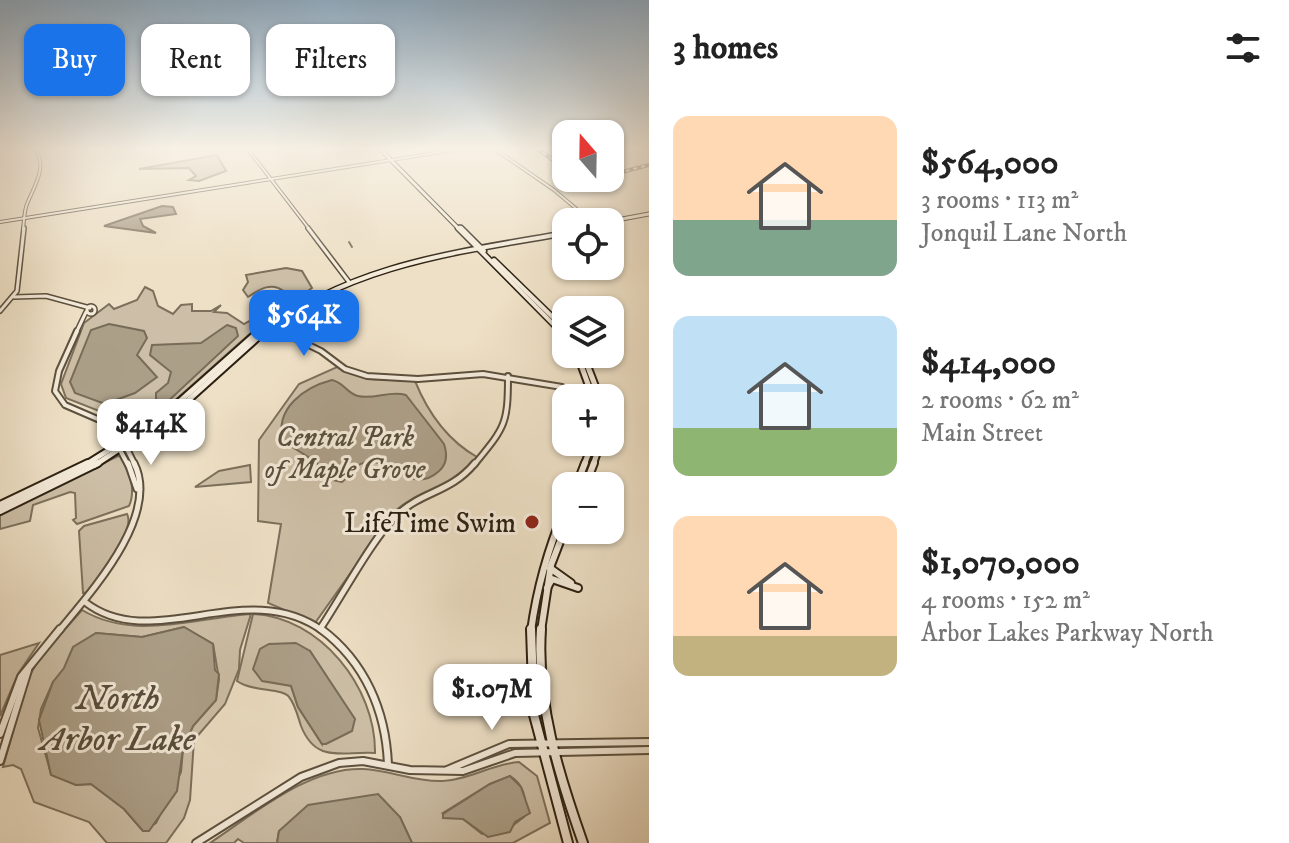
<!DOCTYPE html>
<html lang="en">
<head>
<meta charset="utf-8">
<style>
  :root { --surface:#fff; --page:#f6f6f6; --text:#222; --muted:#767676; --accent:#1a73e8 }
  body { margin:0; font-family:"IM FELL DW Pica",serif; background:var(--page); color:var(--text); height:100vh; display:flex; flex-direction:column; font-size:30px; white-space:nowrap }
  * { box-sizing:border-box; margin:0 }
  p { font-size:26px; color:var(--muted) }
  .icon { flex:none; width:44px; height:44px; fill:none; stroke:currentColor; stroke-width:2; stroke-linecap:round; stroke-linejoin:round }
  .map { position:relative; flex:1; overflow:hidden }
  .details { display:flex; flex-direction:column; background:var(--surface); width:640px }
  .details>* { flex:none }
  .hud { position:absolute; left:24px; top:24px; width:504px; height:72px; display:flex; gap:16px }
  .needle { width:52px; rotate:340deg }
  .buttons { position:absolute; left:552px; top:120px; display:grid; gap:16px }
  .buttons a { display:grid; place-items:center; width:72px; height:72px; border-radius:16px; background:var(--surface); box-shadow:0 2px 6px #0004; font-size:40px }
  .price { position:absolute; translate:-50% -68px; padding:0 18px; border-radius:16px; background:#fff; color:#222; font-size:26px; line-height:52px; filter:drop-shadow(0 2px 4px #0008) }
  .price::after { content:''; position:absolute; left:50%; top:48px; width:24px; height:18px; margin-left:-12px; background:inherit; clip-path:polygon(0 0,100% 0,50% 100%) }
  .price.active { background:var(--accent); color:#fff }
  ul { padding:0; list-style:none }
  li { display:flex; align-items:center; gap:24px; height:200px; padding:0 24px }
  li span { display:grid; place-items:center; flex:none; width:224px; height:160px; border-radius:16px; color:#555 }
  li>.icon { margin-inline-start:auto }
  span .icon { width:96px; height:96px; fill:#fffc; stroke-width:1 }
  li b { font-size:34px }
  h2 { display:flex; justify-content:space-between; align-items:center; height:96px; padding:0 24px; font-size:34px }
  .chip { padding:0 28px; border-radius:16px; background:var(--surface); box-shadow:0 2px 6px #0004; font-size:28px; line-height:72px }
  .chip.active { background:var(--accent); color:#fff }
  main { display:flex; flex:1; min-height:0 }
  .map>svg:first-child { display:block }
  .green { fill:#cdbfa7; stroke:#7c705c; stroke-width:2; fill-rule:evenodd }
  .water { fill:#ac9f88; stroke:#786c58; stroke-width:2 }
  .lines { fill:none; stroke-linecap:round; stroke-linejoin:round }
  .stream { stroke:#786c58; stroke-width:2 }
  .tertiary-far4-casing { stroke:#5c503e; stroke-width:4 }
  .tertiary-far3-casing { stroke:#5c503e; stroke-width:6 }
  .tertiary-far2-casing { stroke:#5c503e; stroke-width:8 }
  .tertiary-far1-casing { stroke:#5c503e; stroke-width:9 }
  .tertiary-casing { stroke:#5c503e; stroke-width:10 }
  .secondary-far4-casing { stroke:#2b2011; stroke-width:5 }
  .secondary-far3-casing { stroke:#2b2011; stroke-width:7 }
  .secondary-far2-casing { stroke:#2b2011; stroke-width:9 }
  .secondary-far1-casing { stroke:#2b2011; stroke-width:10 }
  .secondary-casing { stroke:#2b2011; stroke-width:12 }
  .tertiary-far4 { stroke:#f4ebda; stroke-width:2 }
  .tertiary-far3 { stroke:#f4ebda; stroke-width:3 }
  .tertiary-far2 { stroke:#f4ebda; stroke-width:4 }
  .tertiary-far1 { stroke:#f4ebda; stroke-width:5 }
  .tertiary { stroke:#f4ebda; stroke-width:6 }
  .secondary-far4 { stroke:#f4ebda; stroke-width:3 }
  .secondary-far3 { stroke:#f4ebda; stroke-width:4 }
  .secondary-far2 { stroke:#f4ebda; stroke-width:5 }
  .secondary-far1 { stroke:#f4ebda; stroke-width:6 }
  .secondary { stroke:#f4ebda; stroke-width:8 }
  .rail-casing { stroke:#2b2011; stroke-width:4 }
  .rail { stroke:#f4ebda; stroke-width:2; stroke-dasharray:4; stroke-linecap:butt }
  .poi-dot { fill:#8f2418; stroke:#f4ebda; stroke-width:3 }
  .labels { text-anchor:middle; stroke-width:6; stroke-linejoin:round; paint-order:stroke }
  .park-label { font-size:28px; font-style:italic; fill:#5c503e; stroke:#f4ebda }
  .poi-label { font-size:28px; fill:#2b2011; stroke:#f4ebda; text-anchor:end }
  .near-water-label { font-size:36px; font-style:italic; fill:#584c3b; stroke:#f4ebda }
</style>
</head>
<body>
<main>
<div class="map">
<svg width="649" height="843" viewBox="0 0 649 843">
  <rect width="100%" height="100%" fill="#eee0c6"/>
  <filter id="stains"><feTurbulence type="fractalNoise" baseFrequency=".0025" numOctaves="4"/><feColorMatrix values="0 0 0 0 .2 0 0 0 0 .09 0 0 0 0 .02 0 0 0 .5 -.17"/></filter>
  <radialGradient id="worn" r=".72"><stop offset=".6" stop-color="#630" stop-opacity="0"/><stop offset="1" stop-color="#630" stop-opacity=".3"/></radialGradient>
  <g class="green">
    <path d="M217,155L226,171L199,181L189,180L196,176L189,168L139,169Z"/>
    <path d="M286,268L302,271L312,288L267,319L261,316L284,301L285,292C272,281 260,289 248,297L243,290L248,282L246,275Z"/>
    <path d="M145,287L153,291L158,306L173,314L181,305L192,304V311H211L221,305L214,312L227,313L244,324L253,319L261,324L172,403L128,434L107,414L66,398L61,384L84,323L109,304L114,309L137,300Z"/>
    <path d="M337,367L369,379L415,381C428,413 447,440 477,457C447,491 423,486 394,512L315,623L268,603L281,524L258,521L259,440L299,384Z"/>
    <path d="M120,455C130,469 136,491 129,506L77,524L73,520L76,518L75,493L70,492L33,505L30,521L0,529V514Z"/>
    <path d="M250,465L251,482L195,487L219,471Z"/>
    <path d="M127,514C136,530 100,576 89,592L83,593L79,531L84,526Z"/>
    <path d="M82,610C134,641 193,618 251,614L240,650L239,669L225,704L194,740L190,800L184,818L166,843H107L89,822L34,802L21,769L13,765L3,767L29,676L42,655ZM184,627L213,644L219,679L216,700L193,726L183,749L181,772L156,823L143,831L124,809L91,784L76,785L51,774L38,728L41,709L53,682L96,633L142,637Z"/>
    <path d="M253,614C320,617 376,687 375,753C342,751 316,764 301,726C298,717 295,704 289,697C283,688 252,692 237,681ZM310,651L327,677L322,744L298,707L291,686L285,682Z"/>
    <path d="M39,643L18,674L0,716V655Z"/>
    <path d="M519,762L537,776L550,823L513,843H412L400,817L279,831L277,843H244L238,839L234,843H210C254,814 308,767 363,769C390,770 414,782 442,781C469,780 492,764 519,762ZM510,776C525,785 527,801 524,817L512,826L482,834L463,819L443,813L490,784Z"/>
  </g>
  <g class="water">
    <path d="M162,206L173,207L176,214L140,219L143,226L156,233L104,226Z"/>
    <path d="M109,324L144,331L147,338L137,355L157,377L135,393L105,404L75,393L70,382L91,330Z"/>
    <path d="M227,325L236,328L238,336L163,406L156,401V393L168,383L171,372L150,355L152,345L201,343Z"/>
    <path d="M332,380C345,383 346,393 358,396C375,400 389,390 406,395L444,444C447,453 448,464 438,472C411,495 392,458 366,462C353,465 351,475 342,482L328,479L316,462L283,441C274,408 305,387 332,380Z"/>
    <path d="M184,627L213,644L215,670L219,674L216,700L193,726L183,749L177,791L149,831H143L124,809L91,784L76,785L51,775L39,720L53,682L64,668L73,647L96,633L142,637Z"/>
    <path d="M296,643L310,651L355,719L352,731L326,744H322L298,707L291,686L262,681L253,669L260,649L269,644Z"/>
    <path d="M510,776L521,787L530,813L515,822L510,832L488,837L463,819L443,818V814L490,784Z"/>
    <path d="M378,794L400,817L412,843H277L279,831L308,805Z"/>
  </g>
  <g class="lines">
    <path class="stream" d="M349,242L352,247"/>
    <g class="tertiary-far4-casing">
      <g id="tertiary-far4">
        <path d="M247,148L310,230"/>
        <path d="M493,148L554,190L592,222"/>
        <path d="M0,222L467,148"/>
        <path d="M23,230C24,222 24,211 27,204C34,186 49,166 34,148"/>
      </g>
    </g>
    <g class="tertiary-far3-casing">
      <g id="tertiary-far3">
        <path d="M308,228L349,282"/>
        <path d="M14,297L46,296L90,308"/>
        <circle cx="91" cy="310" r="4"/>
        <path d="M0,311L17,291L24,228"/>
        <path d="M271,327L284,333"/>
        <path d="M76,333L86,312"/>
      </g>
    </g>
    <g class="tertiary-far2-casing">
      <g id="tertiary-far2">
        <path d="M77,331L59,371L55,391L65,405L116,427L135,465"/>
        <path d="M280,331L321,351L345,369L367,376L418,379L483,374L562,387"/>
        <path d="M104,420L128,465"/>
        <path d="M474,465C505,427 508,425 508,376"/>
      </g>
    </g>
    <g class="tertiary-far1-casing">
      <g id="tertiary-far1">
        <path d="M128,463L137,489"/>
        <path d="M85,602C153,655 246,575 323,631"/>
        <path d="M320,629C339,601 375,534 398,514C425,490 450,493 475,463"/>
        <path d="M59,631C90,593 161,516 134,463"/>
      </g>
    </g>
    <g class="tertiary-casing">
      <g id="tertiary">
        <path d="M321,629C365,662 386,711 388,765"/>
        <path d="M0,734L21,677L60,629"/>
        <path d="M0,761L28,670"/>
        <path d="M447,770L509,744L649,742"/>
        <path d="M196,843L301,777L339,763L363,761L410,770L463,771L515,753L649,750"/>
      </g>
    </g>
    <g class="secondary-far4-casing">
      <g id="secondary-far4">
        <path d="M382,151L460,230"/>
        <path d="M606,222L649,214"/>
        <path d="M460,227L463,230"/>
      </g>
    </g>
    <g class="secondary-far3-casing">
      <g id="secondary-far3">
        <path d="M458,228L562,333"/>
        <path d="M461,228L484,251"/>
        <path d="M494,260L566,330"/>
        <path d="M256,333L300,302"/>
        <path d="M263,333C350,264 459,252 566,233"/>
      </g>
    </g>
    <g class="secondary-far2-casing">
      <g id="secondary-far2">
        <path d="M560,331L566,337"/>
        <path d="M577,354L593,398"/>
        <path d="M583,354L600,398"/>
        <path d="M85,465L162,417L259,331"/>
        <path d="M95,465L174,413L265,331"/>
        <path d="M584,465L593,442"/>
        <path d="M593,465L601,442"/>
      </g>
    </g>
    <g class="secondary-far1-casing">
      <g id="secondary-far1">
        <path d="M576,486L585,463"/>
        <path d="M585,486L594,463"/>
        <path d="M0,505L88,463"/>
        <path d="M0,511L98,463"/>
        <path d="M550,568L571,583"/>
        <path d="M547,588L552,579L578,588"/>
        <path d="M531,631C537,587 548,548 566,506"/>
        <path d="M541,631L551,565L566,526"/>
      </g>
    </g>
    <g class="secondary-casing">
      <g id="secondary">
        <path d="M531,629L534,715L568,843"/>
        <path d="M541,629C536,703 559,775 583,843"/>
      </g>
    </g>
    <use href="#tertiary-far4" class="tertiary-far4"/>
    <use href="#tertiary-far3" class="tertiary-far3"/>
    <use href="#tertiary-far2" class="tertiary-far2"/>
    <use href="#tertiary-far1" class="tertiary-far1"/>
    <use href="#tertiary" class="tertiary"/>
    <use href="#secondary-far4" class="secondary-far4"/>
    <use href="#secondary-far3" class="secondary-far3"/>
    <use href="#secondary-far2" class="secondary-far2"/>
    <use href="#secondary-far1" class="secondary-far1"/>
    <use href="#secondary" class="secondary"/>
    <g class="rail-casing">
      <g id="rail">
        <path d="M536,148L566,169"/>
        <path d="M610,175L649,165"/>
        <path d="M580,178L586,181"/>
      </g>
    </g>
    <use href="#rail" class="rail"/>
  </g>
  <linearGradient id="sky" x2="0" y2="1"><stop stop-color="#90acc2"/><stop offset="0.56" stop-color="#f7f1e5"/><stop offset="1" stop-color="#f7f1e5" stop-opacity="0"/></linearGradient>
  <rect width="649" height="266" fill="url(#sky)"/>
  <circle class="poi-dot" cx="532" cy="522" r="8"/>
  <g class="labels">
    <g class="park-label">
      <text x="345" y="446">Central Park<tspan x="345" dy="32">of Maple Grove</tspan></text>
    </g>
    <g class="poi-label">
      <text x="516" y="532">LifeTime Swim</text>
    </g>
    <g class="near-water-label">
      <text x="118" y="709">North<tspan x="118" dy="41">Arbor Lake</tspan></text>
    </g>
  </g>
  <rect width="100%" height="100%" filter="url(#stains)"/>
  <rect width="100%" height="100%" fill="url(#worn)"/>
</svg>
<div class="buttons">
<a><svg class="needle" viewBox="-14 -14 28 28"><path d="M0-13l5 13h-10z" fill="#e53935"/><path d="M0 13l5-13h-10z" fill="#767676"/></svg></a>
<a><svg class="icon" aria-label="locate" viewBox="0 0 24 24"><circle cx="12" cy="12" r="6"/><path d="M12 2v4M12 18v4M2 12h4M18 12h4"/></svg></a>
<a><svg class="icon" aria-label="layers" viewBox="0 0 24 24"><path d="M12 4l9 5-9 5-9-5zM3 14l9 5 9-5"/></svg></a>
<a>+</a>
<a>−</a>
</div>
<b class="price active" style="left:304px;top:358px">$564K</b>
<b class="price" style="left:151px;top:467px">$414K</b>
<b class="price" style="left:492px;top:732px">$1.07M</b>
<div class="hud">
<a class="chip active">Buy</a>
<a class="chip">Rent</a>
<a class="chip">Filters</a>
</div>
</div>
<section class="details">
<h2>3 homes<svg class="icon" aria-label="filters" viewBox="0 0 24 24"><path d="M4 7h16M4 17h16"/><circle cx="9" cy="7" r="2"/><circle cx="15" cy="17" r="2"/></svg></h2>
<ul>
<li><span style="background:linear-gradient(#ffd9b3 65%,#7fa58c 0)"><svg class="icon" aria-label="home" viewBox="0 0 24 24"><path d="M3 11l9-7 9 7M6 9v11h12V9"/></svg></span><div><b>$564,000</b><p>3 rooms · 113 m²</p><p>Jonquil Lane North</p></div></li>
<li><span style="background:linear-gradient(#bfe0f5 70%,#8fb573 0)"><svg class="icon" aria-label="home" viewBox="0 0 24 24"><path d="M3 11l9-7 9 7M6 9v11h12V9"/></svg></span><div><b>$414,000</b><p>2 rooms · 62 m²</p><p>Main Street</p></div></li>
<li><span style="background:linear-gradient(#ffd9b3 75%,#c2b280 0)"><svg class="icon" aria-label="home" viewBox="0 0 24 24"><path d="M3 11l9-7 9 7M6 9v11h12V9"/></svg></span><div><b>$1,070,000</b><p>4 rooms · 152 m²</p><p>Arbor Lakes Parkway North</p></div></li>
</ul>
</section>
</main>
</body>
</html>
